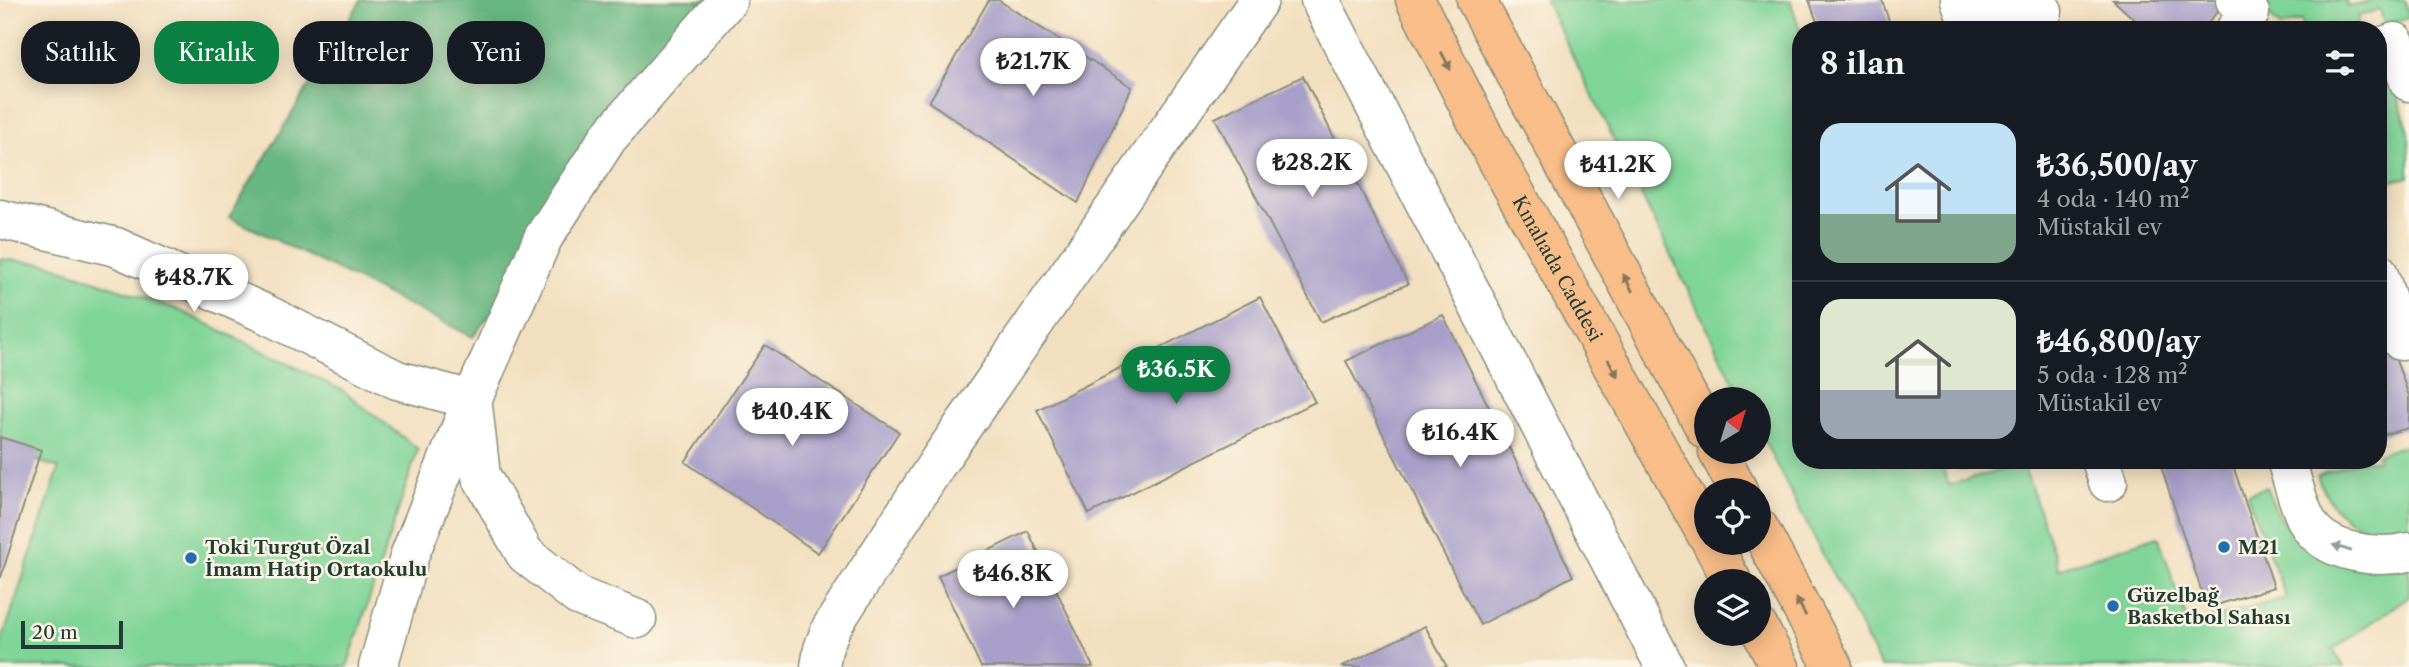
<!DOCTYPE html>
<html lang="tr">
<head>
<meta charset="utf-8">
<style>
  :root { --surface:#171b24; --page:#20242c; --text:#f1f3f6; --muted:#9ea1a6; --line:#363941; --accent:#0b8043 }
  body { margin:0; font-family:"Libre Caslon Text",serif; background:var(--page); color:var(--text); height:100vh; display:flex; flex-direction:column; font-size:26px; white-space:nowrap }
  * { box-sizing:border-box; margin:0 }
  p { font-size:23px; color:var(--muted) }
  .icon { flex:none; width:38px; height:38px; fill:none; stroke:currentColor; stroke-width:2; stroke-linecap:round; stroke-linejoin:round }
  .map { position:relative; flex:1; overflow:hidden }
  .side { position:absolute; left:1792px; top:21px; width:595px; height:448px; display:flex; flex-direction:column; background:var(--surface); border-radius:28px; box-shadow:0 4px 18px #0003 }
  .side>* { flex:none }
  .top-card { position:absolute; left:21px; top:21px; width:665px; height:63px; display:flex; gap:14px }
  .needle { width:46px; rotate:38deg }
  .tools { position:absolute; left:1694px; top:387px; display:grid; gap:14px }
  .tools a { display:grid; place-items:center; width:77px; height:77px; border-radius:50%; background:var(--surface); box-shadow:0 4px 18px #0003; font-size:35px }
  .scale { position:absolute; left:21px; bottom:18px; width:102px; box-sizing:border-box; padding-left:7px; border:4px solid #1f3d34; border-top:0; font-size:19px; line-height:24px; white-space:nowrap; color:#1f3d34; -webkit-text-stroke:5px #fcf5e5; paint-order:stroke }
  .price { position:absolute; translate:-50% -60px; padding:0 16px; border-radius:24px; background:#fff; color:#222; font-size:23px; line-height:46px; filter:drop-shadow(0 2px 4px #0008) }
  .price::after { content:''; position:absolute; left:50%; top:42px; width:21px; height:16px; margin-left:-10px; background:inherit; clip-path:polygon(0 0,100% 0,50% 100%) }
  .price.active { background:var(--accent); color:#fff }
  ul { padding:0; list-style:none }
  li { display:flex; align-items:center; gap:21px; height:175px; padding:0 28px }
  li+li { border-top:2px solid var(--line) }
  li span { display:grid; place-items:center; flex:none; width:196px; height:140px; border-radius:21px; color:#555 }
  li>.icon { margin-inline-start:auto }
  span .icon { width:84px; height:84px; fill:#fffc; stroke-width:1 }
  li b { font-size:30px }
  h2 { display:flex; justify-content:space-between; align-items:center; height:84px; padding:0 28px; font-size:30px }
  .pill { padding:0 24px; border-radius:28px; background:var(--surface); box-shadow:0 4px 18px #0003; font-size:24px; line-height:63px }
  .pill.active { background:var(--accent); color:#fff }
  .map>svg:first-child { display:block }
  .green { fill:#7fd497; stroke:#4f8866; stroke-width:2 }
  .forest { fill:#67b680; stroke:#437a5a; stroke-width:2 }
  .building { fill:#a79ec9 }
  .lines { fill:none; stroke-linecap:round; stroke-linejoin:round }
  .minor-casing { stroke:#888e7a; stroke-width:41 }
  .major-casing { stroke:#888e7a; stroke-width:41 }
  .minor { stroke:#fff; stroke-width:38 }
  .major { stroke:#f8bd88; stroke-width:38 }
  .oneway { fill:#81775a }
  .oneway2 { fill:#8f9e9a }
  .poi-dot { fill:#1f6fb2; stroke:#fcf5e5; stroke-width:2.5 }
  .labels { text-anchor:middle; stroke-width:5; stroke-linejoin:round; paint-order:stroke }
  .street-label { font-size:19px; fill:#1f3d34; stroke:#fcf5e5 }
  .poi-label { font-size:19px; font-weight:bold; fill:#1f3d34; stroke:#fcf5e5; text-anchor:start }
</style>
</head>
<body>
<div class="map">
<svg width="2409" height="667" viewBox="0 0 2409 667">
  <rect width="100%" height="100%" fill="#fcf5e5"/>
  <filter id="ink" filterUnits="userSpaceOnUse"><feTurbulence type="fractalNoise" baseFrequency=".0143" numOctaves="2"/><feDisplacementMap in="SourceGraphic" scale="14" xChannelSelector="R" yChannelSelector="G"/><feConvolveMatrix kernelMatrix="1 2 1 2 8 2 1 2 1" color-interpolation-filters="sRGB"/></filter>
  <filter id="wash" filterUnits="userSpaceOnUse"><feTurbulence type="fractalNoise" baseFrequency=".00686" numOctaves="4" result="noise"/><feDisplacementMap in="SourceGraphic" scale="28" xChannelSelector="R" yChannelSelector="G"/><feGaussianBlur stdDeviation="1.57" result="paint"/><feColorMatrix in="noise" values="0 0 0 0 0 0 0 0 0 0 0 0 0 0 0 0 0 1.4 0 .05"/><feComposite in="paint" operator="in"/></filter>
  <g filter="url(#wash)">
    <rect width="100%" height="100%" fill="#f2dfbf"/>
    <g class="green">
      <path d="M1545,0H1790L1801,33V460H1940L1949,485L2023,464L2056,559L2058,569L2158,536L2189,625L2286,598L2247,494L2266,487L2279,517L2294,533L2409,565V596L2333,650L2344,667H1881L1759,431V399H1742Z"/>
      <path d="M2253,0H2345L2348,7L2376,0H2405L2409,17L2384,24L2380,10L2358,15V26L2347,30H2304L2301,20L2281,27Z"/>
      <path d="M2393,84L2409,132V177L2378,185V89Z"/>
      <path d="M0,259L48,264L179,310L342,390L418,449L347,667H0V647L59,468L0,449Z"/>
      <path d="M2409,444V528C2389,537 2356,528 2341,514C2330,504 2323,490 2317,476L2360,460H2378V454Z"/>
    </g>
    <path class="forest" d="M361,0H724L473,337L229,217Z"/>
    <g id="blocks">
      <g class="building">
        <path d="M989,0H998L1132,87L1078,203L929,102Z"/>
        <path d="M1809,0H1882L1892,30H1820Z"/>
        <path d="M2113,0H2219L2224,4L2202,30H2146Z"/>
        <path d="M1303,76L1408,284L1321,322L1215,118Z"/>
        <path d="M1260,297L1315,402L1089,514L1037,410Z"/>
        <path d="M2378,311L2409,396V428L2378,436Z"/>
        <path d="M1443,315L1573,576L1480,625L1346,361Z"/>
        <path d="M765,345L899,432L818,553L685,462Z"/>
        <path d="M0,437L41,450L1,577H0Z"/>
        <path d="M1957,460H1994L1995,461L1960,469Z"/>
        <path d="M2159,460H2231L2274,587L2207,608Z"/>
        <path d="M1028,531L1093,667H981L938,576Z"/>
        <path d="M1425,626L1447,667H1341Z"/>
      </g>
    </g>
  </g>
  <g filter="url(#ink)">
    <use href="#blocks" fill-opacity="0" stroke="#888e7a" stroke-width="2"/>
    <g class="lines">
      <g class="minor-casing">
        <g id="minor">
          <path d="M1320,0L1665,667"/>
          <path d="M1960,0L1971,30"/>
          <path d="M2235,0L2250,13L2235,30"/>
          <path d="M1978,30C1994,7 2017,7 2043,11"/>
          <path d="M2378,48L2395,42L2409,82"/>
          <path d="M0,219L116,247L266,314L397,380L472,400"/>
          <path d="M2378,272L2401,341L2409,339"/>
          <path d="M473,406L481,476L525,554L578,596L637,619"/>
          <path d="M2101,460L2108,482"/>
          <path d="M2286,460C2292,478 2299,508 2308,523C2326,554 2378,559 2409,552"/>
          <path d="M378,667L410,554L472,400L543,238L608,138L728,0"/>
          <path d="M820,667L823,649L831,628L940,459L1259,0"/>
        </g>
      </g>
      <g class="major-casing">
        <g id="major">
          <path id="s1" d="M1415,0L1486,140L1706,534"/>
          <path d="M1476,0L1706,430"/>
          <path d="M1718,452L1738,490"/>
          <path d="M1759,528L1833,667"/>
          <path d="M1711,542L1732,581"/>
          <path d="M1759,628L1780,667"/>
        </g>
      </g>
      <use href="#minor" class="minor"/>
      <use href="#major" class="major"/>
    </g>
    <defs><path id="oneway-solid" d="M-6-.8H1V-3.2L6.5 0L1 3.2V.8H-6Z" transform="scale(1.75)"/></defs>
    <g class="oneway">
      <use href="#oneway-solid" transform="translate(1446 61) rotate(63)"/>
      <use href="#oneway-solid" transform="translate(1628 283) rotate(-118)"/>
      <use href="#oneway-solid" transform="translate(1613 368) rotate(61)"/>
      <use href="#oneway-solid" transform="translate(1801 607) rotate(-118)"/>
    </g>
    <use class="oneway2" href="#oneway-solid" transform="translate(2342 548) rotate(-161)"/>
  </g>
  <g class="poi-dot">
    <circle cx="2224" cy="547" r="7"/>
    <circle cx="191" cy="558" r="7"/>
    <circle cx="2113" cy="606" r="7"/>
  </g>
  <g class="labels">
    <g class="street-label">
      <text dy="7" stroke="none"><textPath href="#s1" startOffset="304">Kınalıada Caddesi</textPath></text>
    </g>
    <g class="poi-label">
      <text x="205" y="554">Toki Turgut Özal<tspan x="205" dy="22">İmam Hatip Ortaokulu</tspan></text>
      <text x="2238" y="554">M21</text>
      <text x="2127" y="602">Güzelbağ<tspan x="2127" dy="22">Basketbol Sahası</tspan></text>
    </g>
  </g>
</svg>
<div class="tools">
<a><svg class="needle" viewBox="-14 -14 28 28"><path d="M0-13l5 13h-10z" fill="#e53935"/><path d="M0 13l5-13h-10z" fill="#9ea1a6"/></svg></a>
<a><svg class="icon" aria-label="locate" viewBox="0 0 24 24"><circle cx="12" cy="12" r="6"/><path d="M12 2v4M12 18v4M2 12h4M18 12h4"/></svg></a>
<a><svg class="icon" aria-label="layers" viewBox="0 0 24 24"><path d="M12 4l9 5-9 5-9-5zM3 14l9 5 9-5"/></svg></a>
</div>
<div class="scale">20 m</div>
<b class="price" style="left:1033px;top:98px">₺21.7K</b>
<b class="price" style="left:1312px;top:199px">₺28.2K</b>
<b class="price" style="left:1618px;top:201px">₺41.2K</b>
<b class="price" style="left:194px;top:314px">₺48.7K</b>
<b class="price active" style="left:1176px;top:406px">₺36.5K</b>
<b class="price" style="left:792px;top:448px">₺40.4K</b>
<b class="price" style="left:1460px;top:469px">₺16.4K</b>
<b class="price" style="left:1013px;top:610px">₺46.8K</b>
<div class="top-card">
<a class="pill">Satılık</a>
<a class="pill active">Kiralık</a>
<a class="pill">Filtreler</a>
<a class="pill">Yeni</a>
</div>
<section class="side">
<h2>8 ilan<svg class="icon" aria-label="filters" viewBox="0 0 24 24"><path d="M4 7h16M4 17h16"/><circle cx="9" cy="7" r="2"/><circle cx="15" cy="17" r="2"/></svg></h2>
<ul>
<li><span style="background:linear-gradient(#bfe0f5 65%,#7fa58c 0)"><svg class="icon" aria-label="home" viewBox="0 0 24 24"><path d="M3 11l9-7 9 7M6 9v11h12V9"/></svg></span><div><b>₺36,500/ay</b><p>4 oda · 140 m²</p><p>Müstakil ev</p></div></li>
<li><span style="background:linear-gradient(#dfe7d0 65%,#9aa5b1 0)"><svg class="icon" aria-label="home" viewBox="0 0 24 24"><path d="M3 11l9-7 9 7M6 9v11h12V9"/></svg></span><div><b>₺46,800/ay</b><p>5 oda · 128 m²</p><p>Müstakil ev</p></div></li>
</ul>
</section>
</div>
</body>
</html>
